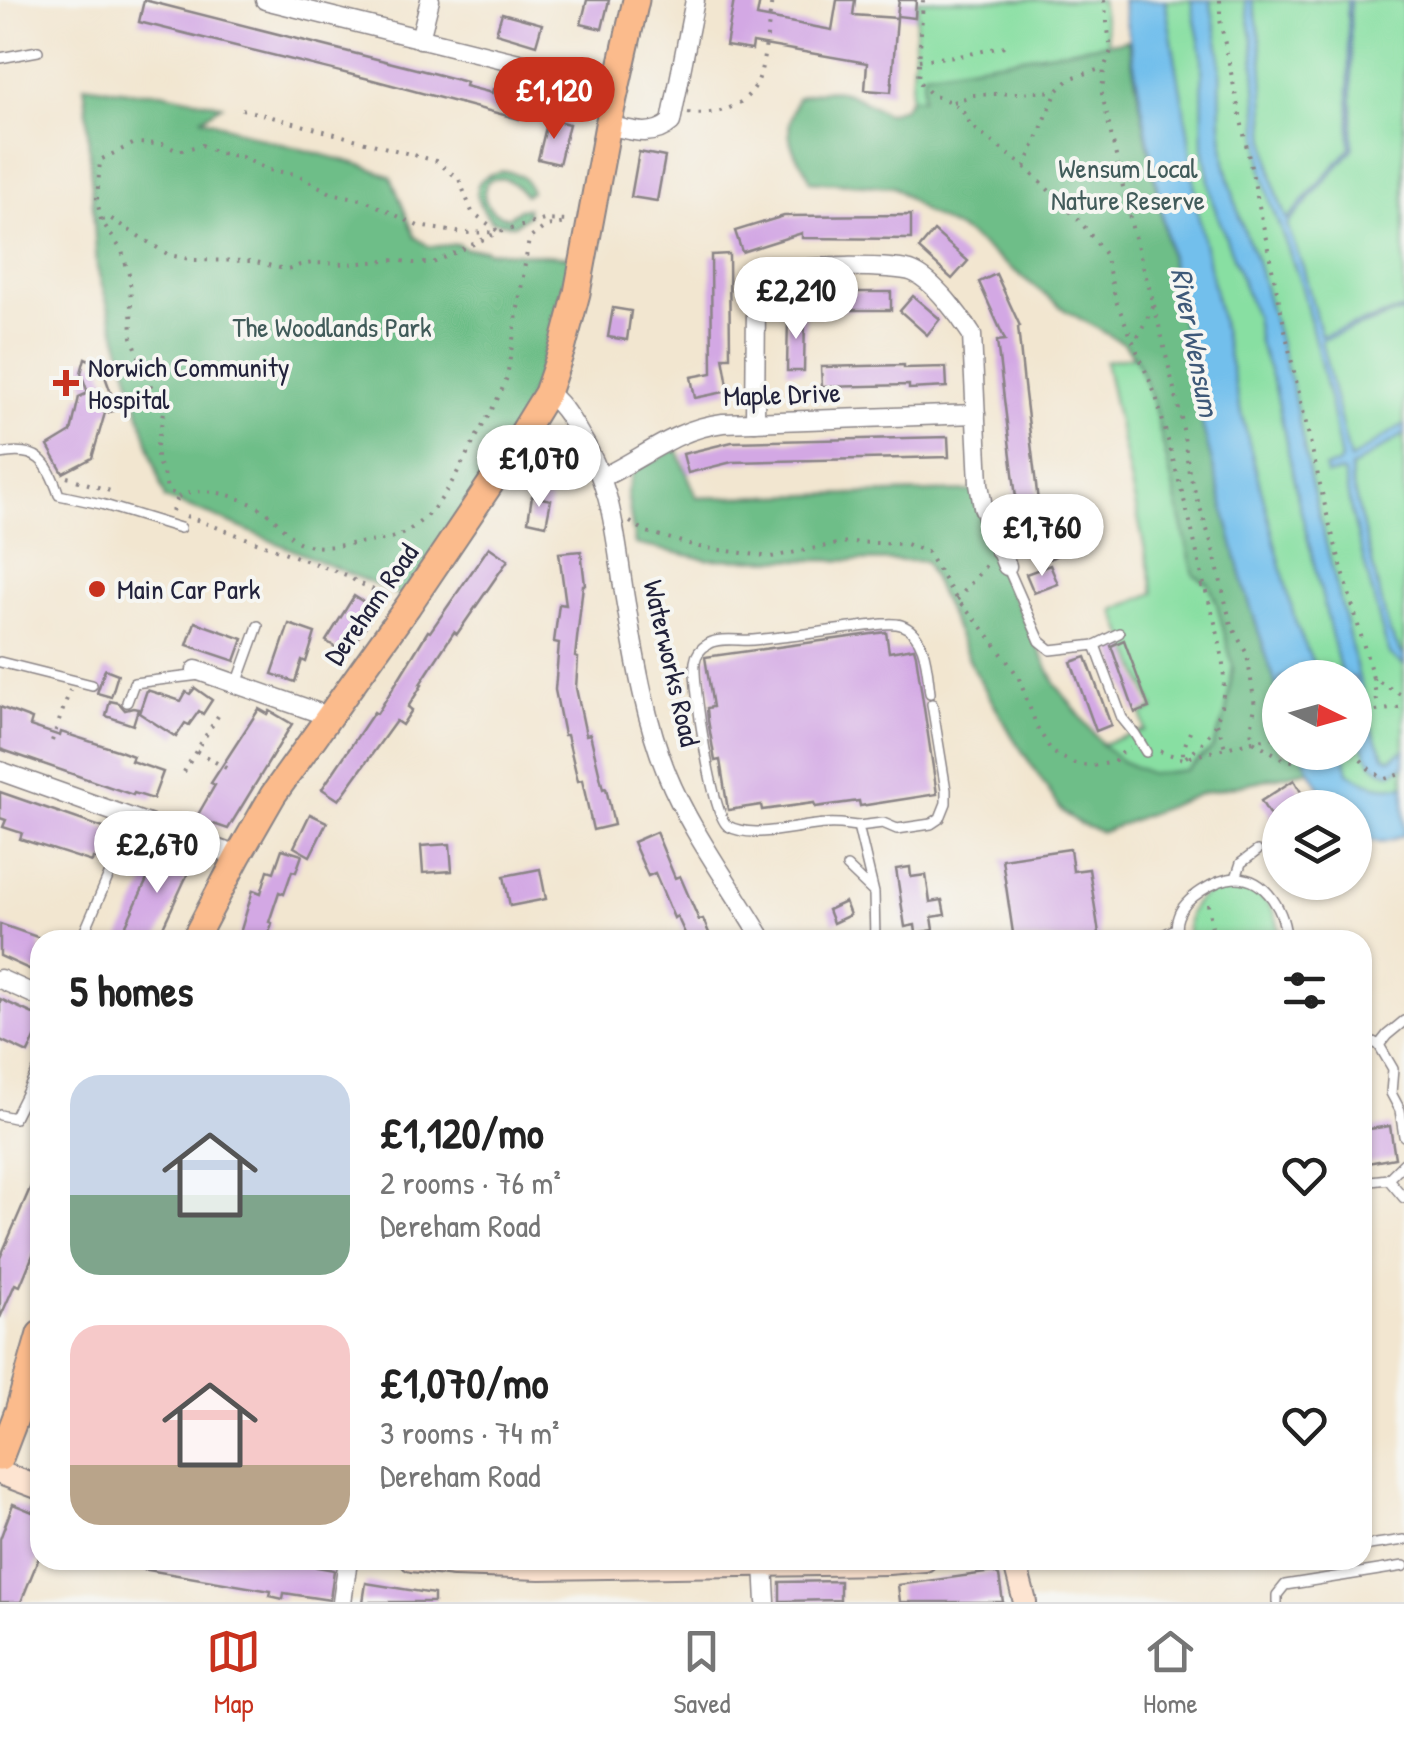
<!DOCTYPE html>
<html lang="en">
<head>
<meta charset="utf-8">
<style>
  :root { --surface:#fff; --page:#f2f2f2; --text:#222; --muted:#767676; --line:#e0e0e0; --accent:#c8321e }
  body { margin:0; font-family:"Patrick Hand",sans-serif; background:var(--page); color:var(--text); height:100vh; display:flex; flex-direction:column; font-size:38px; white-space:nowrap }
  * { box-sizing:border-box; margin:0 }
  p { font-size:32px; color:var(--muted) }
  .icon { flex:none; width:55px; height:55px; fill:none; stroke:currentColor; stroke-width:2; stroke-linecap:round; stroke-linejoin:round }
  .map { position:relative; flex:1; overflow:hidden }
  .details { position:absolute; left:30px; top:930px; width:1342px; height:640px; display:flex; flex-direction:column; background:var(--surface); border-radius:30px; box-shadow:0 2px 8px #0004 }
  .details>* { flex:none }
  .needle { width:65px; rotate:95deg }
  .tools { position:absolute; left:1262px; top:660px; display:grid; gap:20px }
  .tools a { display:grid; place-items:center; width:110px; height:110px; border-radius:50%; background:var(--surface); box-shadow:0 2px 8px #0004; font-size:50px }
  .price { position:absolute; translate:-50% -85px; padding:0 22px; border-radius:35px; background:#fff; color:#222; font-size:32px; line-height:65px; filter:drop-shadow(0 2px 5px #0008) }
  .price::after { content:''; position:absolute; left:50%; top:60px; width:30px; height:22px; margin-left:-15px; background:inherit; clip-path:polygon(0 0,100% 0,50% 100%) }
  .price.active { background:var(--accent); color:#fff }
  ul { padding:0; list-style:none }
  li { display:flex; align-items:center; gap:30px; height:250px; padding:0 40px }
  li span { display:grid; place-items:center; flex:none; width:280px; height:200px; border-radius:30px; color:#555 }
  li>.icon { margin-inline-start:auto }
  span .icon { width:120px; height:120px; fill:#fffc; stroke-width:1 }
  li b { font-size:42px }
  h2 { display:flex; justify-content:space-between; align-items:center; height:120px; padding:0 40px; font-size:42px }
  .tab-bar { display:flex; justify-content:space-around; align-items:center; height:140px; border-top:2px solid var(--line); background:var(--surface); font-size:28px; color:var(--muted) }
  .tab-bar a { display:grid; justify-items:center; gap:5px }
  .tab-bar .active { color:var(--accent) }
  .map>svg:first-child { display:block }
  .green { fill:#88dfa2; stroke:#55806e; stroke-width:2.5 }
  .forest { fill:#6ebe88; stroke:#487062; stroke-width:2.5 }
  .water { fill:#72bfec; stroke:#4a7094; stroke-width:2.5 }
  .building { fill:#d3a8e4 }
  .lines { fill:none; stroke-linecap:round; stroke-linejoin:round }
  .lane-casing { stroke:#8a8486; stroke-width:12 }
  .street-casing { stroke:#8a8486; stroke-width:21 }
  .secondary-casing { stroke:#8a8486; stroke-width:26 }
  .primary-casing { stroke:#8a8486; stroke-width:29 }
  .path { stroke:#8a8486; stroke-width:4; stroke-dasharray:2.5 8; stroke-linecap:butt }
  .lane { stroke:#fff; stroke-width:9 }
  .street { stroke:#fff; stroke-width:18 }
  .secondary { stroke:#fde4d1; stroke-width:22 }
  .primary { stroke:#fbbb8c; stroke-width:25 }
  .poi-dot { fill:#c8321e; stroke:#f6f6f2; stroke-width:4 }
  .labels { text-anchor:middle; stroke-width:8; stroke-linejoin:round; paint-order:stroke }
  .park-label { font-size:28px; fill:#415b5a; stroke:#f6f6f2 }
  .poi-label { font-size:28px; fill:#22223b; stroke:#f6f6f2; text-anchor:start }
  .street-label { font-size:28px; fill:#22223b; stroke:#f6f6f2 }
  .water-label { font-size:30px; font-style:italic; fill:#3e5979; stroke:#f6f6f2 }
</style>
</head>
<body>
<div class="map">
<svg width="1404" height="1602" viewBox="0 0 1404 1602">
  <rect width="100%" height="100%" fill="#f6f6f2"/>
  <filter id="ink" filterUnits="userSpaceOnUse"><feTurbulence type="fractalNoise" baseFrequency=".01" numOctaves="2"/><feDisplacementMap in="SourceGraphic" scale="20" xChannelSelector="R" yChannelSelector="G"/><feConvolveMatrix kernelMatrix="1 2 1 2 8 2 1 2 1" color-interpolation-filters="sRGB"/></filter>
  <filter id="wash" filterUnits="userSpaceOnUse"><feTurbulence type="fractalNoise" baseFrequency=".0048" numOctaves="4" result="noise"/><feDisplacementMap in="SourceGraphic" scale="40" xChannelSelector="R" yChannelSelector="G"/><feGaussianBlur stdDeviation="2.25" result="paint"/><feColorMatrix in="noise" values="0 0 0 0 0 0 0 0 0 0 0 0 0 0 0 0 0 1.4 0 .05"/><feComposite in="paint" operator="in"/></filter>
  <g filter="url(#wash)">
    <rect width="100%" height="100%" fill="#f2e6d0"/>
    <g class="green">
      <path d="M918,0H1101L1108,44L1169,33L1165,0H1404V786C1381,788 1367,785 1348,772L1344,753L1355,752V678H1280V752L1336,753L1309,770L1202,793L1102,832L1082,825L1063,812L1013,737L973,668L925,561L706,559L635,544L627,493L633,471L677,449L697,498L974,491L1004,577L1056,685L1102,744L1145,730L1142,714L1154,709L1114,610L1154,593L1105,361L1134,356L1125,344L1065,310L967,234L925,212L894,187L810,181C808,170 800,163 795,153C785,133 790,117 797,98C838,82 850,93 886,114L904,107L910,98Z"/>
      <path d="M1237,885C1267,896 1278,908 1280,940H1189C1182,903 1202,890 1237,885Z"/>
    </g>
    <g class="forest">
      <path d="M1128,40L1199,412L1244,586L1280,698V752L1302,753L1309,770L1202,793L1102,832L1082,825L1063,812L1013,737L973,668L925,561L706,559L635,544L627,493L633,471L677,449L697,498L974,491L1004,577L1056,685L1102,745L1121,761L1151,774L1186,770L1212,749L1226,713L1233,667L1217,604L1209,584L1194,575L1153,402L1135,357L1125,344L1065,310L967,234L925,212L894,187L810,181C808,170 800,163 795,153C785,133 790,117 797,98C838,82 850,93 886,114L904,107L910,98H922L924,73Z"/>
      <path d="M84,85L135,92H161L222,105L202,118L263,139L365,166L391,177L415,237L430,247L458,244L465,249H485L487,251L572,257L538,376L515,430L408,599L211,515L165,499L97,268L86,100Z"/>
      <path d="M505,171C519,173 527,178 531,192L525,195C515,183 505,174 488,181C478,199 490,215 509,217L519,209L527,208L528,215L514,225L492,221C471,197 468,176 505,171Z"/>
    </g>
    <g class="water">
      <path d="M1122,0H1165L1188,131L1197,210L1239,404L1296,624L1319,677L1280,678V698L1244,586L1199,412Z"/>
      <path d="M1191,0H1210L1220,51L1221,122L1225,162L1240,220L1257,262L1293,391L1310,478L1366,706L1355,709V678L1342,677L1297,495L1275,387L1259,343L1255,316L1213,203L1203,147L1202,55Z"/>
      <path d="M1245,0H1252C1255,13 1259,26 1260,39C1268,103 1259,159 1287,220L1350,148L1347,0H1350L1353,149L1287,225L1303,267L1321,336L1404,309V311L1321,340L1350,460L1399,427L1404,425V434L1351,468L1352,483L1389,631L1404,657V665L1390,655L1383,634L1350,507L1344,473L1341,472L1326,475L1325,468L1338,465L1341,460L1331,406L1301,284L1271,204L1262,170L1253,41Z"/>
      <path d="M1366,717L1385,757L1391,759L1404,750V765L1391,773C1368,769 1364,748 1355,728V722Z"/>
      <path d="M1302,753H1344L1348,772C1367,785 1381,788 1404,786V835C1385,844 1373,844 1355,834V808L1332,807L1309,770Z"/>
    </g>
    <g id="blocks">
      <g class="building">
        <path d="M144,0L428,72L466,82L465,86L492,93L493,89L516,95L515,99L523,101L519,119L373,80L139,22Z"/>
        <path d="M587,0H609L602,29L581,24Z"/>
        <path d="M734,0H760L757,16L832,30L837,0H855L853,15L897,18L891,92L865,90L867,63L753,43L752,50L726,46Z"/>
        <path d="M899,0H916L915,18L897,16Z"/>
        <path d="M502,13L542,24L536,45L496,33Z"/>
        <path d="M548,119L569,124L559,164L538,159Z"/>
        <path d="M639,152L665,157L657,201L631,197Z"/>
        <path d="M911,215V239L802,238V233L742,252L735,231L784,216Z"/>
        <path d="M934,231L968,261L952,279L919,249Z"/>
        <path d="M729,254L730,357H723L729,391L695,398L691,377L712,373L711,255Z"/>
        <path d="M996,274L1020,326L1018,327L1024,385L1040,518L1050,514L1066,551L1049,559L1026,505L1017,506L997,341L1005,340L979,282Z"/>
        <rect x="812" y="292" width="79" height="18"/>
        <path d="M913,296L940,319L927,335L900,311Z"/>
        <path d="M613,308L631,311L627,340L608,337Z"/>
        <path d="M788,313H805L804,371H787Z"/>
        <path d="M85,358L101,365L112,396L110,397L113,411L105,413L92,458L63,473L48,446L71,432L79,397L88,393L81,373Z"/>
        <path d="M904,365V368L946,367L947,387L909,389V385L822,387L821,367Z"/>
        <path d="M948,437L949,457L732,462L688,473L683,454L732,442Z"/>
        <path d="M532,496L551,500L546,525L528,521Z"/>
        <path d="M489,547L508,560L457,634L454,632L420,684L422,685L408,707L412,710L402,725L396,721L339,800L322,789L374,712L377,714L428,631L430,632Z"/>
        <path d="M581,551L585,585H583L575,657L578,658L576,688L586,735L590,734L603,789L606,788L614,825L593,830L582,780L578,781L567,735H564L555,690L559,643L554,642L559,604L566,605L559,553Z"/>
        <path d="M1050,565L1058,584L1034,593L1026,574Z"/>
        <path d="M354,596L376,610L347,655L326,641Z"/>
        <path d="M195,622L243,639L235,661L187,645Z"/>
        <path d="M289,624L315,633L306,662L302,660L295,682L272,674Z"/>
        <path d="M886,632L889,652L914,648L916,655L937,794L860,806L859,801L815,807L814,803L762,810L761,805L728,810L720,760L715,761L708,720L707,708L713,707L705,657Z"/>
        <path d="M1124,640L1149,708L1135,713L1111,646Z"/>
        <path d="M1086,657L1111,725L1096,731L1071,662Z"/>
        <path d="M105,669L118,674L111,697L97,693Z"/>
        <path d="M195,688L212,700L203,714L199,711L189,725L185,723L176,737L139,713L147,690L181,701L186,692L190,694Z"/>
        <path d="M110,701L119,703L125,710L133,708L138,709L133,725L106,716Z"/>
        <path d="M0,707L32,719L30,726L60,736L61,732L120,751L133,756L131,761L163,772L153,799L134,793L133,795L0,749Z"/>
        <path d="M259,709L268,714L270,711L292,724L228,829L196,818L215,785L211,783Z"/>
        <path d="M1294,780L1310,808H1280V832L1261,801Z"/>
        <path d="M0,792L118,833L106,862L93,858L92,862L20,839L22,833L3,827L6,820L0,818Z"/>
        <path d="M310,814L327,822L310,856L294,847Z"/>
        <path d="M656,832L675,878L680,876L699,920L703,919L712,940H688L677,916L674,918L655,873L648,876L633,842Z"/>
        <path d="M450,844L452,871L423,873L421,846Z"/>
        <path d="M164,848L194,860L157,940H119L150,873L146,871L156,850L162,853Z"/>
        <path d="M282,849L302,855L296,872L292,871L284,894L279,892L269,922L272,923L267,940H238L253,890L261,893L268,870L274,872Z"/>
        <path d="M1070,849L1073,871L1089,869L1100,940H1014L1002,859Z"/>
        <path d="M910,867L911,877L926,875L930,902L942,900L945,915L932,917L934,930L916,933L915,925L905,927L896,869Z"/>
        <path d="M540,869L546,899L510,906L504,876Z"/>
        <path d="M845,902L850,915L833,923L828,910Z"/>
        <path d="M0,924L40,938V974L0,956Z"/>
        <path d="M0,999L40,1017V1027L28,1053L0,1040Z"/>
        <path d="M1390,1126L1395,1158L1362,1164V1130Z"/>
        <path d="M40,1165V1238L20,1286L15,1284L0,1318V1258Z"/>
        <path d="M13,1504L35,1513L34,1517L40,1520V1555L21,1602H0V1539Z"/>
        <path d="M137,1560H279L334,1570L330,1600L284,1593L283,1599L270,1596L271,1591L136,1568Z"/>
        <path d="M993,1572L999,1576L1003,1602H900L898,1585Z"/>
        <path d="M840,1581V1600L780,1601V1582Z"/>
        <path d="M366,1583L434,1594V1602H363Z"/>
      </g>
    </g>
  </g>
  <g filter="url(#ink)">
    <use href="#blocks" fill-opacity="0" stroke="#8a8486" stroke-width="2.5"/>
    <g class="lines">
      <g class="lane-casing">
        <g id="lane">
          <path d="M0,58L38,51"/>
          <path d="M0,454C38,447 47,460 59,495L101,504L180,528"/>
          <path d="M1007,566L1040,641L1051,650L1095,645L1122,718L1135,734L1146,752"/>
          <path d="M1095,645L1119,633"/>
          <path d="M0,662L92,685"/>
          <path d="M237,684L258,626"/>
          <path d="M127,702L134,683L200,675"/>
          <path d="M858,826C848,825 837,823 827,824C800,825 752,840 728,826C712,817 693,684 695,662C696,654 701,648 708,644C719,637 739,641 753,640C797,636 840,629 883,624C889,624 895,623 901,625C927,634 927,671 930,693"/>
          <path d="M847,867L872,891"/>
          <path d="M1236,878L1241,863L1257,851"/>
          <path d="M81,940L133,819"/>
          <path d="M875,940L874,893L858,826L883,823L897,829L931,824L940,818L946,803V790L932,704"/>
          <path d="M1153,940L1175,929"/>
          <path d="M1179,940C1176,932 1175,925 1178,917C1184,898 1216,879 1235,878C1267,877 1286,914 1286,940"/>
          <path d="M1362,1036L1379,1045L1387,1035L1404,1021"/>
          <path d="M1379,1045L1393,1069L1391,1093L1400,1110L1404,1136"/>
          <path d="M0,1115L14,1118L40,1066"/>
          <path d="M1404,1163L1388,1179L1404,1198"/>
          <path d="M1362,1182L1388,1179"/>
          <path d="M1362,1546L1404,1540"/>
          <path d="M1277,1602V1595L1285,1585L1404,1566"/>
        </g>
      </g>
      <g class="street-casing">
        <g id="street">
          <path d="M265,0L616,87"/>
          <path d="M420,39L430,0"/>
          <path d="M608,125C630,130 652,139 671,122L695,0"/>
          <path d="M547,393C560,402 568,415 576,428C617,493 614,539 627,610C636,665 646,722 667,774C689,829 732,887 763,940"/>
          <path d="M755,422L756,303C761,289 765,280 779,273C794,265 897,265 913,272C934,281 960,316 972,335L979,484L983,507L1007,566"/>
          <path d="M603,477C645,457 675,429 723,423L976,414"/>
          <path d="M999,550L1021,539"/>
          <path d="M196,670L328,716"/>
          <path d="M0,771L238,856"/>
          <path d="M0,979L40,997"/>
          <path d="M764,1564L766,1602"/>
          <path d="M342,1602L348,1560"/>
        </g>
      </g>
      <g class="secondary-casing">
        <g id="secondary">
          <path d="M0,1473L40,1488"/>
          <path d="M412,1560L454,1565L540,1568L888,1563L925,1560"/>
          <path d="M1014,1560L1025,1602"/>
        </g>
      </g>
      <g class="primary-casing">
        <g id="primary">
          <path d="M194,940L238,856L273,795L408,606L501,468L547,393L563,346L577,293L608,125L636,0"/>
          <path d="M0,1458L18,1411L40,1334"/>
        </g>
      </g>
      <g class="path">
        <path d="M923,0L918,81L932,95L951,102L963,112L971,126L1025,167L1080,221L1105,254L1116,301L1156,396L1190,522L1204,585"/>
        <path d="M1104,0L1111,51L1104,68L1102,94L1132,227L1154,305L1135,342"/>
        <path d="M1220,0V20L1292,363L1328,519L1373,678L1404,697"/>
        <path d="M919,60L965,55L1005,46"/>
        <path d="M953,102L974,95L1057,91"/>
        <path d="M242,109L436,161L459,179L472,212L499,232"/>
        <path d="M688,113C714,116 742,109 756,85C764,72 769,18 772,0"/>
        <path d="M1025,167L1057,91L1071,78L1104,68"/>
        <path d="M101,220L97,200L100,160L135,143L163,144L178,151L202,145L218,153L242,157L268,170L296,174L331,193L365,200L418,226L463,233L496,232"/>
        <path d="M1154,305L1182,422L1189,473L1212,545L1231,625L1247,654L1255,706L1251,730L1253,741L1285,760L1293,761"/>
        <path d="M523,474L583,479"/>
        <path d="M67,477L110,491"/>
        <path d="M178,497C201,482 250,499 270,515C282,525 290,540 304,544C320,549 335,546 350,544C370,541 391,542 409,530C443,507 453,479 472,445C484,422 498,402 507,377L529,239L546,226L567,223"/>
        <path d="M172,511L178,497L167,489L165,479L157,460V444L164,412L147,378L132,337L130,278L122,251L101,220L110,218L116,222L169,255L194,260L252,261L288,270L300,265L313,263L347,264L396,260L413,263H433L499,232L544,220L569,221"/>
        <path d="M186,516L349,576L355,581L390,598"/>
        <path d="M630,522L647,532L699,547L771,557L847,542L906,544L927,552L957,600L982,627L1018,676L1037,727L1052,752L1075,764L1093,766L1114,762L1124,751L1130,748"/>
        <path d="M957,600L986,565"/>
        <path d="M1373,678L1378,707"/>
        <path d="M1355,714L1404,707"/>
        <path d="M218,716L196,751L233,772"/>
        <path d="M1217,723L1226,750"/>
        <path d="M1190,732L1183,750V759C1246,718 1222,644 1204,585L1198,587"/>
        <path d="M52,741L70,690"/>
        <path d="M1160,751L1183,759L1253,741L1280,736"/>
        <path d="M1354,752L1370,770L1385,779L1404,773"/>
        <path d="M184,772L196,751"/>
        <path d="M1208,904L1214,940"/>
      </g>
      <use href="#lane" class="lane"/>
      <use href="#street" class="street"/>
      <use href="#secondary" class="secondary"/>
      <use href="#primary" class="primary"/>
    </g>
  </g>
  <g class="poi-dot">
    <path d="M61 368h10v10h10v10h-10v10h-10v-10h-10v-10h10z"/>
    <circle cx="97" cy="589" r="10"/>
  </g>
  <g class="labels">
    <g class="park-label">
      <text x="1128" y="178">Wensum Local<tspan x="1128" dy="32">Nature Reserve</tspan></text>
      <text x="332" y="337">The Woodlands Park</text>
    </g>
    <g class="poi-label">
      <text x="88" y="377">Norwich Community<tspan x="88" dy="32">Hospital</tspan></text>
      <text x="117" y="599">Main Car Park</text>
    </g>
    <g class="street-label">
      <text transform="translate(782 394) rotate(-2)" y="10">Maple Drive</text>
      <text transform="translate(371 604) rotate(-55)" y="10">Dereham Road</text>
      <text transform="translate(672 663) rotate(77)" y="10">Waterworks Road</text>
    </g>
    <g class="water-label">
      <text transform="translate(1195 342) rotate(79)" y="10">River Wensum</text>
    </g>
  </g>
</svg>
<div class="tools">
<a><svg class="needle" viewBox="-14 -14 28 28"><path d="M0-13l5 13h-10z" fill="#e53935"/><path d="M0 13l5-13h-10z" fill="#767676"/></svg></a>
<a><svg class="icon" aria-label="layers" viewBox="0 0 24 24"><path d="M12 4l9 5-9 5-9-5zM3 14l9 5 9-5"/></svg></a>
</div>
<b class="price active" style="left:554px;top:142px">£1,120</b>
<b class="price" style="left:796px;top:342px">£2,210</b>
<b class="price" style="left:539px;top:510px">£1,070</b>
<b class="price" style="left:1042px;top:579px">£1,760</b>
<b class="price" style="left:157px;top:896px">£2,670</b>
<section class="details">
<h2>5 homes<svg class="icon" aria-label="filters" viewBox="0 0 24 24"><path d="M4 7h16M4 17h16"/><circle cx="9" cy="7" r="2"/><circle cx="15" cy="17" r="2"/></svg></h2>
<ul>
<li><span style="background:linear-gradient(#c9d6e8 60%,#7fa58c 0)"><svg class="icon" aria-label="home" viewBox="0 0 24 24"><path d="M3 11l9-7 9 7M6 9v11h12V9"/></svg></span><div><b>£1,120/mo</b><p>2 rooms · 76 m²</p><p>Dereham Road</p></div><svg class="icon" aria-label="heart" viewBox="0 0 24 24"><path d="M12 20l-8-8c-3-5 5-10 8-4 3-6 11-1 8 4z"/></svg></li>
<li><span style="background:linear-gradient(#f6c9c9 70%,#b9a48a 0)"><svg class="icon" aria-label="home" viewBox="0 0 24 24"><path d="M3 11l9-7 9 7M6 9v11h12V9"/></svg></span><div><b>£1,070/mo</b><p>3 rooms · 74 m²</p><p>Dereham Road</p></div><svg class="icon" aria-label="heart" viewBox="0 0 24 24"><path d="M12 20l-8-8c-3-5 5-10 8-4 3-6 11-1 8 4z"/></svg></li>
</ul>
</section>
</div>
<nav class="tab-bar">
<a class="active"><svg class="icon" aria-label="map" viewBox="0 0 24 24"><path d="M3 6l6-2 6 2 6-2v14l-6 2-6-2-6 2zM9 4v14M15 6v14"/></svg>Map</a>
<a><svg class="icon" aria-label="saved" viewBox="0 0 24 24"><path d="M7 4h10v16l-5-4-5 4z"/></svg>Saved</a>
<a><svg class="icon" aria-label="home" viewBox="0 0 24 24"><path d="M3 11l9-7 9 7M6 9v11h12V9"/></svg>Home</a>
</nav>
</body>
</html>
